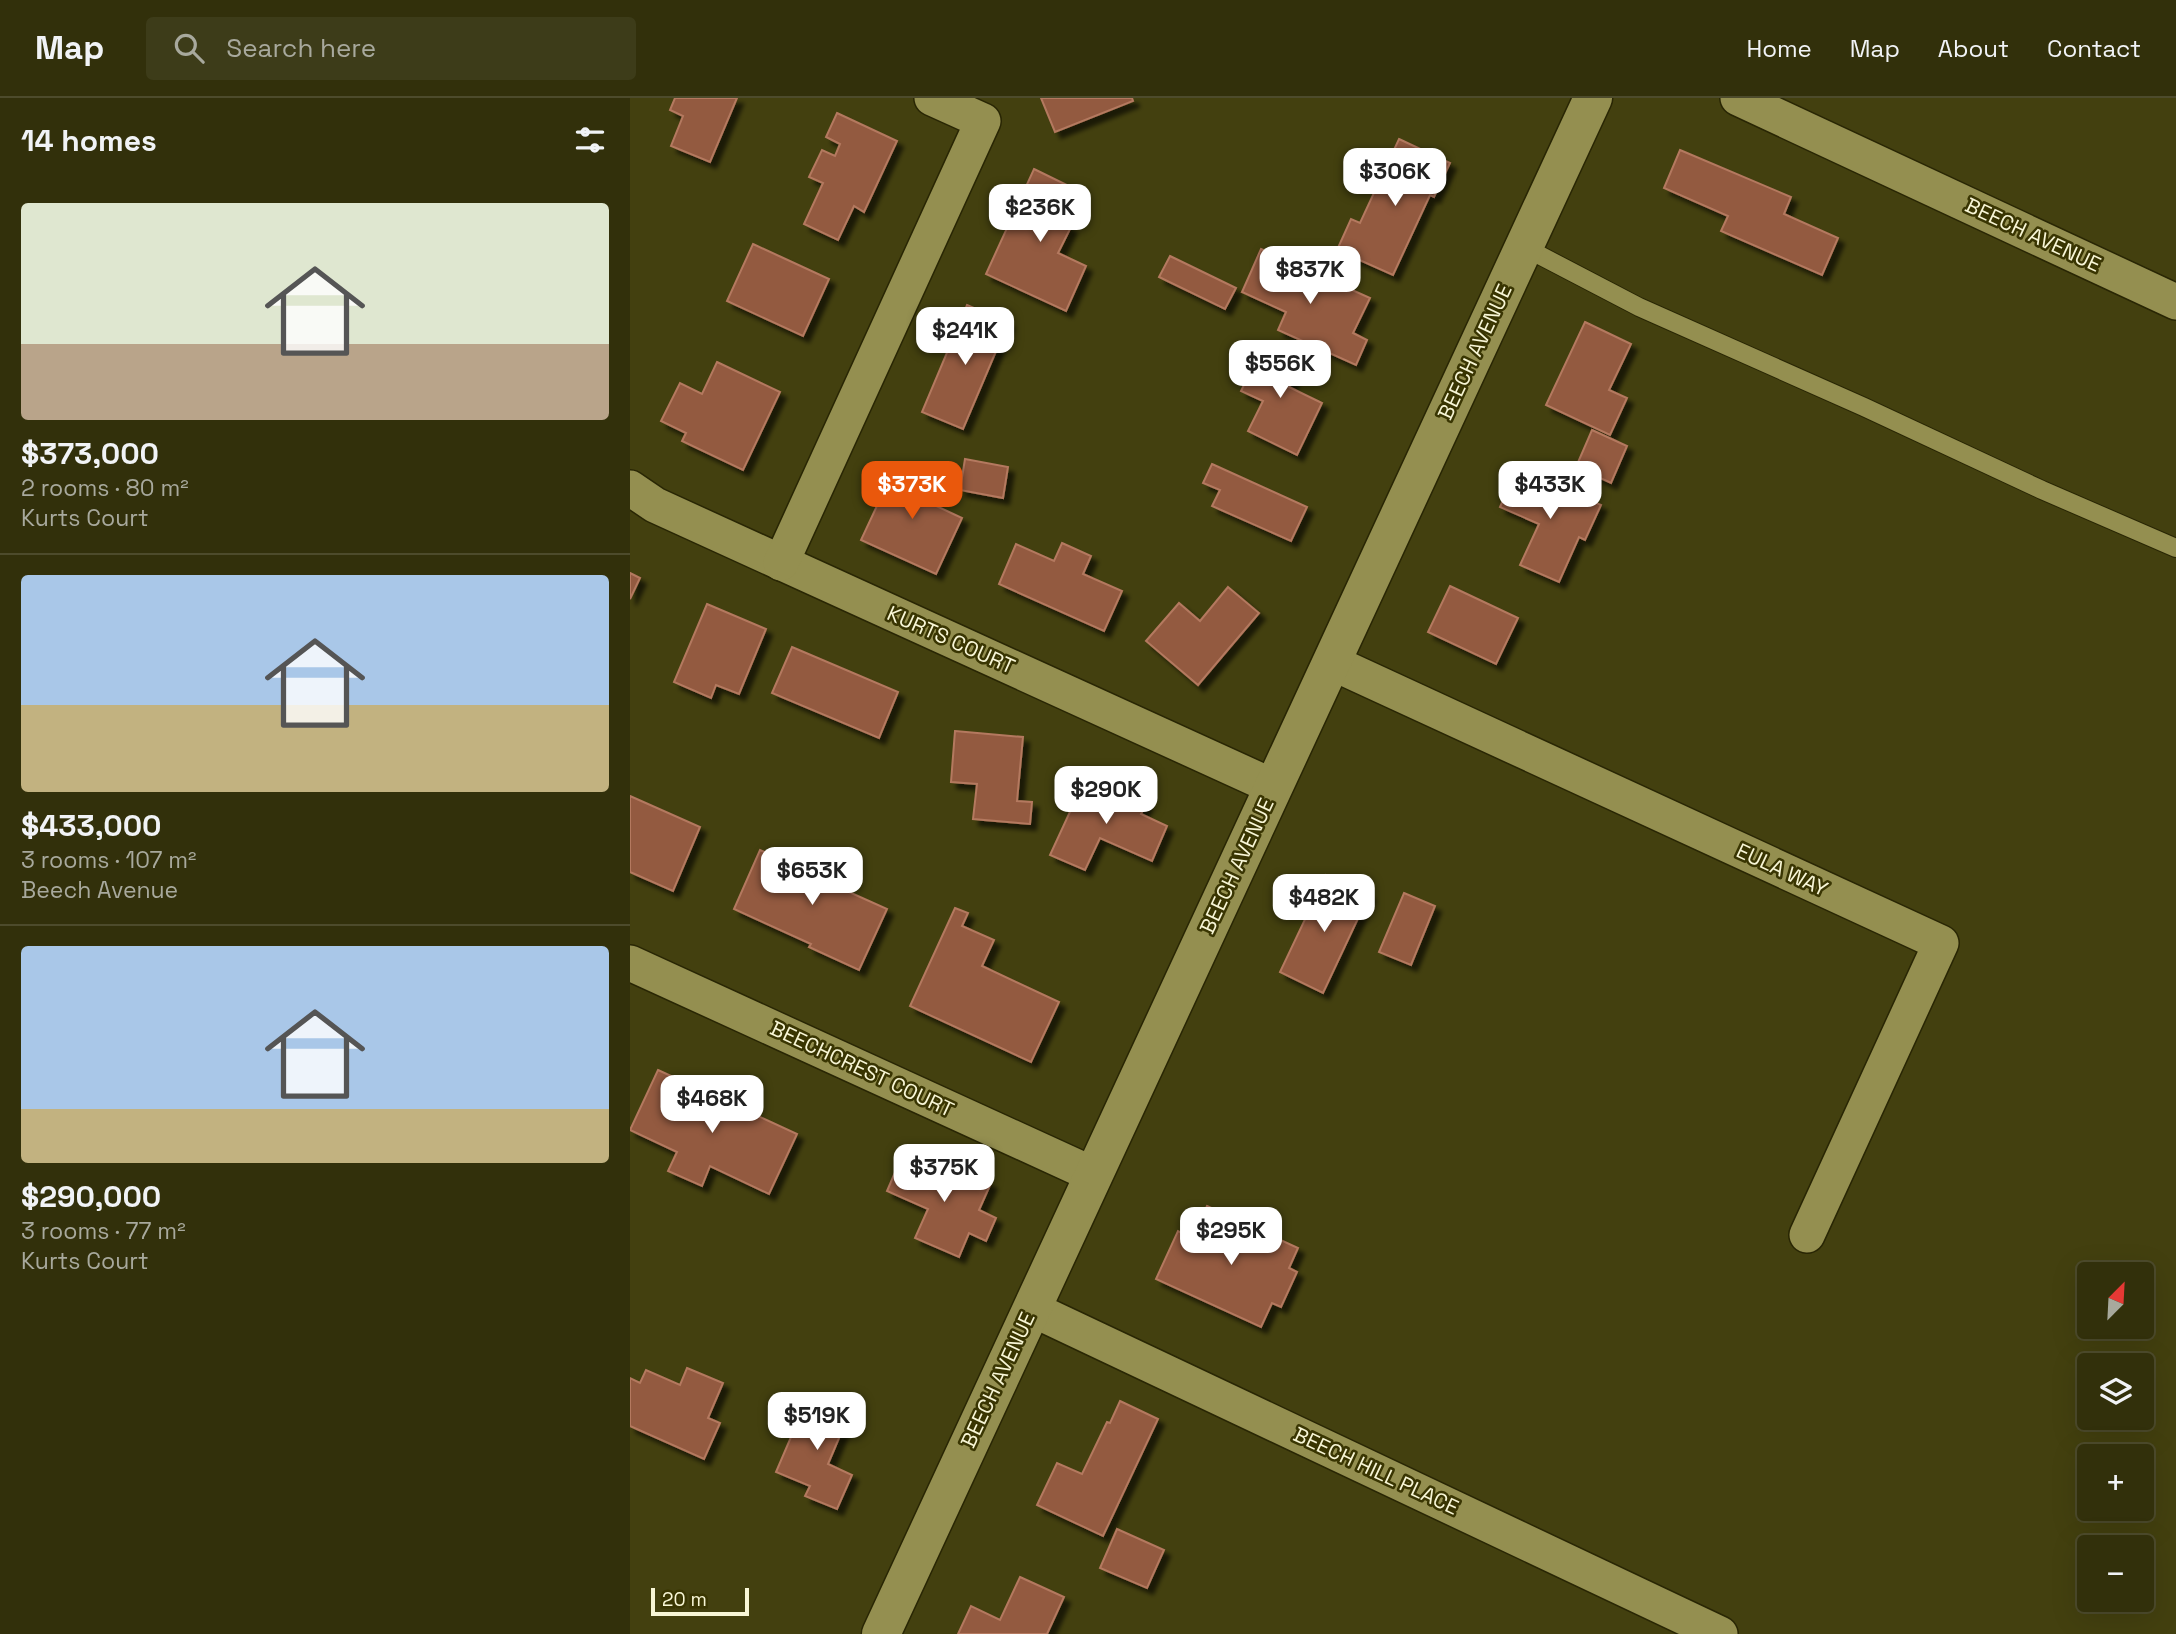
<!DOCTYPE html>
<html lang="en">
<head>
<meta charset="utf-8">
<style>
  :root { --surface:#32300b; --page:#3d3c19; --text:#f1f3f6; --muted:#a8a99d; --line:#4d4b2c; --accent:#ea580c }
  body { margin:0; font-family:"Space Grotesk",sans-serif; background:var(--page); color:var(--text); height:100vh; display:flex; flex-direction:column; font-size:26px; white-space:nowrap }
  * { box-sizing:border-box; margin:0 }
  p { font-size:23px; color:var(--muted) }
  .icon { flex:none; width:38px; height:38px; fill:none; stroke:currentColor; stroke-width:2; stroke-linecap:round; stroke-linejoin:round }
  .map { position:relative; flex:1; overflow:hidden }
  .sheet { display:flex; flex-direction:column; background:var(--surface); width:630px }
  .sheet>* { flex:none }
  .needle { width:46px; rotate:24deg }
  .fabs { position:absolute; left:1447px; top:1164px; display:grid; gap:14px }
  .fabs a { display:grid; place-items:center; width:77px; height:77px; border-radius:7px; background:var(--surface); box-shadow:0 7px 28px #0002,0 0 0 2px var(--line); font-size:35px }
  .scale { position:absolute; left:21px; bottom:18px; width:98px; box-sizing:border-box; padding-left:7px; border:4px solid #f8f6d6; border-top:0; font-size:19px; line-height:24px; white-space:nowrap; color:#f8f6d6; -webkit-text-stroke:5px #393502; paint-order:stroke }
  .price { position:absolute; translate:-50% -60px; padding:0 16px; border-radius:14px; background:#fff; color:#222; font-size:23px; line-height:46px; filter:drop-shadow(0 2px 4px #0008) }
  .price::after { content:''; position:absolute; left:50%; top:42px; width:21px; height:16px; margin-left:-10px; background:inherit; clip-path:polygon(0 0,100% 0,50% 100%) }
  .price.current { background:var(--accent); color:#fff }
  ul { padding:0; list-style:none }
  li { display:grid; align-content:center; gap:14px; height:371px; padding:0 21px }
  li+li { border-top:2px solid var(--line) }
  li span { display:grid; place-items:center; height:217px; border-radius:7px; color:#555 }
  li>.icon { margin-inline-start:auto }
  span .icon { width:126px; height:126px; fill:#fffc; stroke-width:1 }
  li b { font-size:30px }
  h2 { display:flex; justify-content:space-between; align-items:center; height:84px; padding:0 21px; font-size:30px }
  header { display:flex; align-items:center; gap:42px; box-sizing:border-box; height:98px; padding:0 35px; background:var(--surface); border-bottom:2px solid var(--line) }
  header strong { font-size:33px }
  nav { display:flex; gap:38px; margin-inline-start:auto; font-size:24px }
  .search { width:490px; height:63px; background:var(--page); display:flex; align-items:center; gap:18px; box-sizing:border-box; padding:0 24px; border-radius:7px; color:var(--muted); font-size:26px }
  main { display:flex; flex:1; min-height:0 }
  .map>svg:first-child { display:block }
  .building { fill:#935a41; stroke:#b4795f; stroke-width:2; filter:url(#shadow) }
  .lines { fill:none; stroke-linecap:round; stroke-linejoin:round }
  .service-casing { stroke:#292604; stroke-width:20 }
  .minor-casing { stroke:#292604; stroke-width:38 }
  .tertiary-casing { stroke:#292604; stroke-width:41 }
  .service { stroke:#948f50; stroke-width:18 }
  .minor { stroke:#948f50; stroke-width:35 }
  .tertiary { stroke:#948f50; stroke-width:38 }
  .labels { text-anchor:middle; stroke-width:5; stroke-linejoin:round; paint-order:stroke }
  .street-label { font-size:21px; fill:#f8f6d6; stroke:#393502 }
</style>
</head>
<body>
<header>
<strong>Map</strong>
<div class="search"><svg class="icon" aria-label="search" viewBox="0 0 24 24"><circle cx="10" cy="10" r="6"/><path d="M15 15l6 6"/></svg>Search here</div>
<nav><a>Home</a><a>Map</a><a>About</a><a>Contact</a></nav>
</header>
<main>
<section class="sheet">
<h2>14 homes<svg class="icon" aria-label="filters" viewBox="0 0 24 24"><path d="M4 7h16M4 17h16"/><circle cx="9" cy="7" r="2"/><circle cx="15" cy="17" r="2"/></svg></h2>
<ul>
<li><span style="background:linear-gradient(#dfe7d0 65%,#b9a48a 0)"><svg class="icon" aria-label="home" viewBox="0 0 24 24"><path d="M3 11l9-7 9 7M6 9v11h12V9"/></svg></span><div><b>$373,000</b><p>2 rooms · 80 m²</p><p>Kurts Court</p></div></li>
<li><span style="background:linear-gradient(#a9c7e8 60%,#c2b280 0)"><svg class="icon" aria-label="home" viewBox="0 0 24 24"><path d="M3 11l9-7 9 7M6 9v11h12V9"/></svg></span><div><b>$433,000</b><p>3 rooms · 107 m²</p><p>Beech Avenue</p></div></li>
<li><span style="background:linear-gradient(#a9c7e8 75%,#c2b280 0)"><svg class="icon" aria-label="home" viewBox="0 0 24 24"><path d="M3 11l9-7 9 7M6 9v11h12V9"/></svg></span><div><b>$290,000</b><p>3 rooms · 77 m²</p><p>Kurts Court</p></div></li>
</ul>
</section>
<div class="map">
<svg width="1546" height="1536" viewBox="0 0 1546 1536">
  <defs>
    <filter id="shadow"><feDropShadow dx="6" dy="6" stdDeviation="2" flood-color="#0009"/></filter>
  </defs>
  <rect width="100%" height="100%" fill="#43400f"/>
  <g class="building">
    <path d="M45,0H107L80,64L41,48L53,18L40,12Z"/>
    <path d="M411,0H502L503,3L425,34Z"/>
    <path d="M207,15L267,43L234,114L224,108L208,142L174,126L193,85L179,79L192,52L205,58L210,46L196,39Z"/>
    <path d="M769,41L820,65L804,99L800,97L763,177L707,152L721,121L730,125Z"/>
    <path d="M1050,52L1161,99L1154,116L1208,140L1192,177L1091,133L1098,118L1034,90Z"/>
    <path d="M404,71L449,93L434,126L441,129L428,155L456,168L436,213L356,176Z"/>
    <path d="M123,146L199,181L173,238L97,203Z"/>
    <path d="M631,151L740,200L723,235L737,242L726,267L648,232L656,214L612,194Z"/>
    <path d="M540,158L606,190L595,211L529,179Z"/>
    <path d="M337,207L378,225L333,331L292,314Z"/>
    <path d="M955,224L1001,246L979,292L997,300L980,337L916,307Z"/>
    <path d="M635,244L672,262L659,289L692,305L667,357L618,333L633,303L611,293Z"/>
    <path d="M87,264L150,294L113,372L52,343L56,335L31,323L50,285L72,296Z"/>
    <path d="M962,332L997,348L981,385L946,369Z"/>
    <path d="M335,361L378,369L373,400L330,392Z"/>
    <path d="M267,365L311,385L302,406L332,420L306,476L231,442Z"/>
    <path d="M582,366L677,409L661,443L582,408L590,392L573,385Z"/>
    <path d="M887,370L971,407L955,442L949,439L929,484L890,467L909,426L870,409Z"/>
    <path d="M432,445L461,458L453,476L492,493L474,533L369,486L386,446L424,463Z"/>
    <path d="M0,475L10,480L0,501Z"/>
    <path d="M820,488L888,520L866,566L798,534Z"/>
    <path d="M598,489L629,515L568,587L516,543L549,505L570,523Z"/>
    <path d="M77,506L136,531L109,596L86,587L81,600L44,584Z"/>
    <path d="M162,549L268,594L249,640L142,595Z"/>
    <path d="M325,633L393,639L387,703L402,704L400,726L343,721L347,686L321,684Z"/>
    <path d="M456,679L516,706L511,716L537,728L522,763L470,740L455,772L420,757Z"/>
    <path d="M0,698L70,729L43,793L0,774Z"/>
    <path d="M130,752L177,773L185,756L218,771L210,790L257,811L229,872L179,849L181,846L104,811Z"/>
    <path d="M696,777L739,797L693,895L650,874Z"/>
    <path d="M774,795L805,808L781,867L749,854Z"/>
    <path d="M325,810L338,815L332,828L364,842L352,868L429,904L401,964L280,908Z"/>
    <path d="M28,972L167,1036L139,1096L80,1068L72,1088L38,1073L47,1054L0,1032Z"/>
    <path d="M272,1058L312,1075L316,1066L361,1085L349,1112L366,1120L356,1143L339,1135L329,1159L285,1140L298,1111L257,1093Z"/>
    <path d="M577,1108L668,1150L659,1170L667,1174L651,1209L642,1205L631,1229L526,1181L548,1133L562,1140Z"/>
    <path d="M57,1270L93,1285L78,1320L90,1325L74,1361L0,1328V1280L10,1285L16,1272L50,1287Z"/>
    <path d="M179,1297L220,1314L198,1366L222,1377L207,1411L175,1398L180,1388L146,1374Z"/>
    <path d="M490,1303L528,1321L473,1438L407,1407L427,1365L452,1376L477,1324L480,1325Z"/>
    <path d="M487,1431L534,1452L517,1490L470,1470Z"/>
    <path d="M390,1479L434,1499L417,1536H328L341,1508L370,1522Z"/>
  </g>
  <g class="lines">
    <g class="service-casing">
      <path id="service" d="M894,149L1009,209L1234,309L1412,392L1546,450"/>
    </g>
    <g class="minor-casing">
      <g id="minor">
        <path d="M1108,0L1546,204"/>
        <path d="M0,390L25,407L644,689"/>
        <path d="M151,465L353,23L302,0"/>
        <path d="M701,564L1311,845L1177,1137"/>
        <path d="M0,865L464,1077"/>
        <path d="M402,1211L1090,1536"/>
      </g>
    </g>
    <g class="tertiary-casing">
      <path id="tertiary" d="M251,1536L963,0"/>
    </g>
    <use href="#service" class="service"/>
    <use href="#minor" class="minor"/>
    <use href="#tertiary" class="tertiary"/>
  </g>
  <g class="labels">
    <g class="street-label">
      <text transform="translate(1403 137) rotate(25)" y="7">BEECH AVENUE</text>
      <text transform="translate(845 254) rotate(-65)" y="7">BEECH AVENUE</text>
      <text transform="translate(321 542) rotate(24)" y="7">KURTS COURT</text>
      <text transform="translate(607 768) rotate(-65)" y="7">BEECH AVENUE</text>
      <text transform="translate(1152 772) rotate(25)" y="7">EULA WAY</text>
      <text transform="translate(232 971) rotate(25)" y="7">BEECHCREST COURT</text>
      <text transform="translate(368 1282) rotate(-65)" y="7">BEECH AVENUE</text>
      <text transform="translate(746 1373) rotate(25)" y="7">BEECH HILL PLACE</text>
    </g>
  </g>
</svg>
<div class="fabs">
<a><svg class="needle" viewBox="-14 -14 28 28"><path d="M0-13l5 13h-10z" fill="#e53935"/><path d="M0 13l5-13h-10z" fill="#a8a99d"/></svg></a>
<a><svg class="icon" aria-label="layers" viewBox="0 0 24 24"><path d="M12 4l9 5-9 5-9-5zM3 14l9 5 9-5"/></svg></a>
<a>+</a>
<a>−</a>
</div>
<div class="scale">20 m</div>
<b class="price" style="left:765px;top:110px">$306K</b>
<b class="price" style="left:410px;top:146px">$236K</b>
<b class="price" style="left:680px;top:208px">$837K</b>
<b class="price" style="left:335px;top:269px">$241K</b>
<b class="price" style="left:650px;top:302px">$556K</b>
<b class="price current" style="left:282px;top:423px">$373K</b>
<b class="price" style="left:920px;top:423px">$433K</b>
<b class="price" style="left:476px;top:728px">$290K</b>
<b class="price" style="left:182px;top:809px">$653K</b>
<b class="price" style="left:694px;top:836px">$482K</b>
<b class="price" style="left:82px;top:1037px">$468K</b>
<b class="price" style="left:314px;top:1106px">$375K</b>
<b class="price" style="left:601px;top:1169px">$295K</b>
<b class="price" style="left:187px;top:1354px">$519K</b>
</div>
</main>
</body>
</html>
